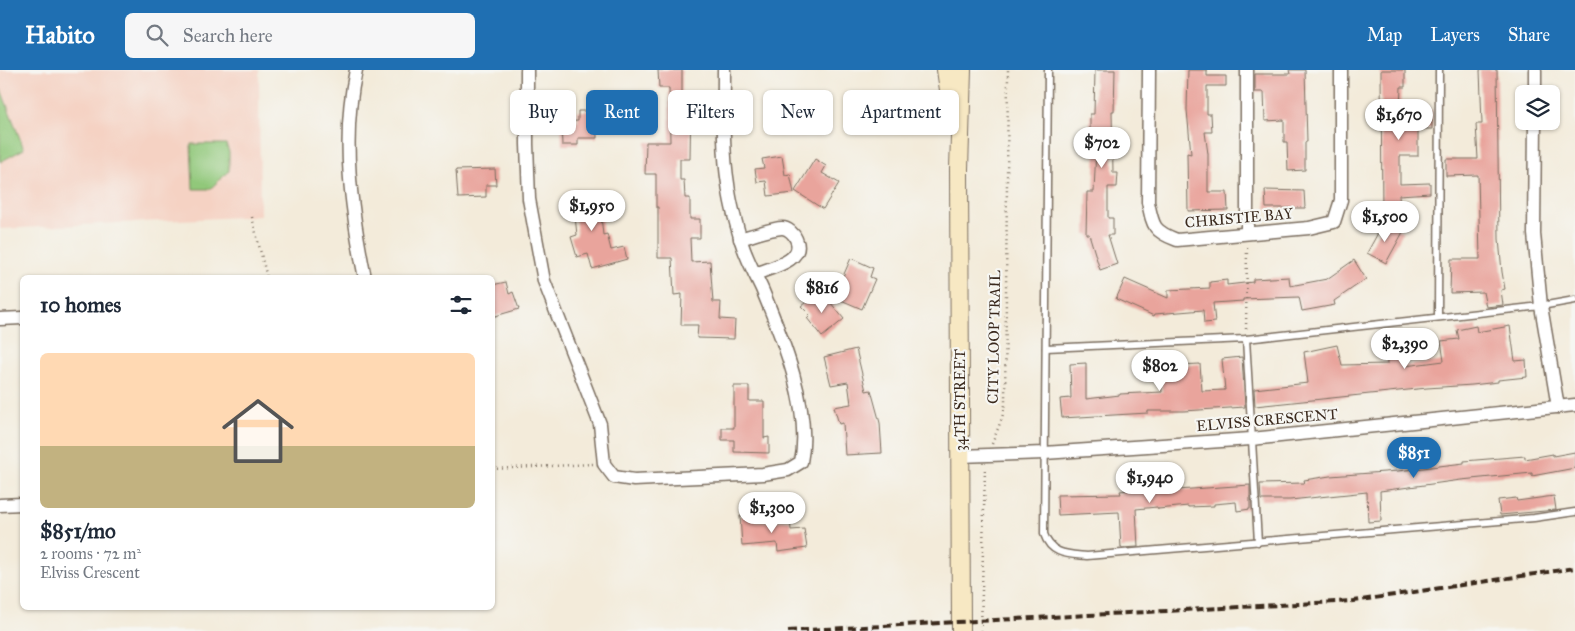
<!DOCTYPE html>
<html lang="en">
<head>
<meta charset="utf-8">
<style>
  :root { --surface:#fff; --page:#f6f6f7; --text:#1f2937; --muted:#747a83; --line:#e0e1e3; --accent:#1f6fb2 }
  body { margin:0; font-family:"IM FELL Great Primer",serif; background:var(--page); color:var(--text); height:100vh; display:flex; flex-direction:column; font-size:19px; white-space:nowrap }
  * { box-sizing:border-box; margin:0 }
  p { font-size:16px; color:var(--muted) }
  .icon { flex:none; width:28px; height:28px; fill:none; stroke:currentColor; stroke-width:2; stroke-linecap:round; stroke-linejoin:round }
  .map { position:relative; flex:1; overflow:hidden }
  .sheet { position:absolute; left:20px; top:205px; width:475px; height:335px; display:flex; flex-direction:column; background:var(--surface); border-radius:8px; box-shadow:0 1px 4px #0004 }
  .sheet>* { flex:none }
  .top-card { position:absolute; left:510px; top:20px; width:475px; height:45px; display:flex; gap:10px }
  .controls { position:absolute; left:1515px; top:15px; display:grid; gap:10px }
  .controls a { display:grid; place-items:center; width:45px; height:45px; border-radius:8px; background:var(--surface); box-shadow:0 1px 4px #0004; font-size:25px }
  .price { position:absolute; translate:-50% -42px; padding:0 11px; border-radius:18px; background:#fff; color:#222; font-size:16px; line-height:32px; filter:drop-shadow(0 1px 2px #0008) }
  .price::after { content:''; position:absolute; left:50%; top:30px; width:15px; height:11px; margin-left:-8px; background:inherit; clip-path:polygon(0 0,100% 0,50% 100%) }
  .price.on { background:var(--accent); color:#fff }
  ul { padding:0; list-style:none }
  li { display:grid; align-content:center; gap:10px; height:265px; padding:0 20px }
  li+li { border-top:1px solid var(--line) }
  li span { display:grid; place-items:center; height:155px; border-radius:8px; color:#555 }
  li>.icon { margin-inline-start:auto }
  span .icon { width:90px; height:90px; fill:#fffc; stroke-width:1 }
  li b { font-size:21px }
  h2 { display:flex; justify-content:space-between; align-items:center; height:60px; padding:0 20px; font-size:21px }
  .pill { padding:0 18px; border-radius:8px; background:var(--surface); box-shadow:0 1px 4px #0004; font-size:18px; line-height:45px }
  .pill.on { background:var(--accent); color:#fff }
  header { display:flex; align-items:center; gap:30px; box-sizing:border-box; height:70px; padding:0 25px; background:var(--accent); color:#fff }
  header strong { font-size:24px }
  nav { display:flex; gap:28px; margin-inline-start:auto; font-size:18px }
  .search { width:350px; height:45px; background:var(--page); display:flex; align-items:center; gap:12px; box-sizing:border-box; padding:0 18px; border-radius:8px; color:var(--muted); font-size:19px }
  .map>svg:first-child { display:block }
  .built { fill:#f5d2c3 }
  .green { fill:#91c87a; stroke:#66794c }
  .building { fill:#e9a49c }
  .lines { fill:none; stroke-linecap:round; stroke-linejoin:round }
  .service-casing { stroke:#7b6e60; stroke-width:9 }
  .minor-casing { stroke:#7b6e60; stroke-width:15 }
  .secondary-casing { stroke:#7b6e60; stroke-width:20 }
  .path { stroke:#7b6e60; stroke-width:2.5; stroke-dasharray:1 4; stroke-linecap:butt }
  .service { stroke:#fff; stroke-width:6 }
  .minor { stroke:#fff; stroke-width:12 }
  .secondary { stroke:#f7e8c3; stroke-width:18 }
  .rail { stroke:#3b2a1e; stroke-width:4; stroke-dasharray:8 4; stroke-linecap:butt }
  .labels { text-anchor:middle; stroke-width:4.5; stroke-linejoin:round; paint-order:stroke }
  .street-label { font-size:15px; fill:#3b2a1e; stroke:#f6f6f2 }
</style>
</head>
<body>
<header>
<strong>Habito</strong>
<div class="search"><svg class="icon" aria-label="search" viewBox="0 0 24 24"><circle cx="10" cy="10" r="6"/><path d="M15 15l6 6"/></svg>Search here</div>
<nav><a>Map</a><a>Layers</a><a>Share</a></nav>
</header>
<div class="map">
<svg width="1575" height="561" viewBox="0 0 1575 561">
  <rect width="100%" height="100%" fill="#f6f6f2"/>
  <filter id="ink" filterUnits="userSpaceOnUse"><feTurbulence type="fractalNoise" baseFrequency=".02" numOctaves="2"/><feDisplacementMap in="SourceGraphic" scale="10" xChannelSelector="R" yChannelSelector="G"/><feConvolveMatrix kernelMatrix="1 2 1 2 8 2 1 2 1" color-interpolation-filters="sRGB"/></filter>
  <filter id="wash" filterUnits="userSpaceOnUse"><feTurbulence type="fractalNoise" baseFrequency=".0096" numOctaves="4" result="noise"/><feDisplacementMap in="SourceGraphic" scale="20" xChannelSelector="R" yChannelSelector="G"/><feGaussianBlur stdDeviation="1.12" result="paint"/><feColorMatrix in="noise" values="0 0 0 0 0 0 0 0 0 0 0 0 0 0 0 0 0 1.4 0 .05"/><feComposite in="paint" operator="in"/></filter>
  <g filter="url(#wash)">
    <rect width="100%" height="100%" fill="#f3ebda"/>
    <path class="built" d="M0,0H259L260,146L0,159Z"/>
    <g class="green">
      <path d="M0,17L24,79L0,92Z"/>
      <path d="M191,74H226L229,82V101L210,119H193Z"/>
    </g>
    <g id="blocks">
      <g class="building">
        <path d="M658,0H682V25H691L690,89H680V110H684L685,128H690V149H700V168H690L691,192L710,191L713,232H721L720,249L735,250L734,269L697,268L698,255H681L682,224L674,225L672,188H658V137H656V104H645L646,72H670L669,18H659Z"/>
        <path d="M1095,0H1115L1114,41H1112L1113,103H1118L1117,117H1108V148H1113V165H1108L1117,194L1100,200L1089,164H1086L1087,122H1094L1096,78L1090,79V44H1094Z"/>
        <path d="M1188,0H1207V6H1226V16H1207V44H1211L1212,62H1205L1208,84V122H1227L1228,140L1188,141L1187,83L1191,84L1187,40Z"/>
        <path d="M1289,0H1305L1307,72H1305V100L1288,101L1287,72H1284V50L1265,51L1264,22H1255V4H1290Z"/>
        <path d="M1381,0H1405V17H1401L1400,40H1432V59H1418V86H1400V114L1430,113V123L1399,125L1400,144L1382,146Z"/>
        <path d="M1480,0H1497L1499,169L1502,202L1505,219L1501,220L1503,235L1486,237L1483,222L1450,223L1451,189H1480L1478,105L1446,106V89H1478L1476,54H1482Z"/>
        <path d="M578,41H596L597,68H578V75H562L561,52L578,51Z"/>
        <path d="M782,86L785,105L790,104L794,123L768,126L766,111L757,112L755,99L764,98L762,89Z"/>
        <path d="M815,89L826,96L822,103L839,113L823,139L795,121Z"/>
        <path d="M495,99L496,115H486V127L458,128L456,100Z"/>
        <path d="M583,120L584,130L599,128L603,165L607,164L611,180L624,177L627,189L592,199L588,184L577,187L571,167L577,165L574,137H569L568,121Z"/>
        <path d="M1265,120L1304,121L1305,138H1266Z"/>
        <path d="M1384,152L1403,162L1386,193L1367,183Z"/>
        <path d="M851,188L873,198L870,207L875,209L862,239L834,227Z"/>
        <path d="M1354,190L1366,209L1334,231L1335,235L1302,241L1299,227L1243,229V231L1213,233L1215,252L1204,253L1203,240L1155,244L1154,246L1116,229L1125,209L1168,228V220L1210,218V212L1227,210V215L1253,212V209L1289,207L1290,216L1327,209Z"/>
        <path d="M506,212L509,224L513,222L519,239L492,247V215Z"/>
        <path d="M821,221L844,249L822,267L807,248L810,245L801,236Z"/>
        <path d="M1476,256L1477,262L1510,256L1515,291L1526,290L1527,307L1498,310V312L1472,315L1427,318L1255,336L1254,319L1308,313L1304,282L1337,275L1342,295L1387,294V284L1404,283L1405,296L1444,291L1441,271L1459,269L1457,260Z"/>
        <path d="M856,279L866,321L871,320L880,353L882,383L845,385L843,353L839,354L834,337L851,334L848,312L831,315L824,287Z"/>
        <path d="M1178,286L1179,295L1200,294L1202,321L1225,320L1222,289L1242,287L1245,337L1184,341H1148V343L1062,348L1060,329L1071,328L1070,294L1086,293V329L1120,325V324L1162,322L1160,287Z"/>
        <path d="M734,316H749V331H764V368L769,367V383L734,382V370H722V358H734Z"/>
        <path d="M1575,382V398L1532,406V403L1461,410L1380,421L1381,451L1368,452L1367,422L1290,430H1261L1260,414L1305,413L1304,410L1330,406L1398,401L1464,393V391L1525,386V389L1553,384V386Z"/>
        <path d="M1250,415V439L1237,441L1236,432L1214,434V436L1188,437V436L1158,439L1157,437L1136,439L1138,477L1121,478L1119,442L1058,445L1057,425L1121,424L1120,421L1148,418V422Z"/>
        <path d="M1554,426L1556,440L1500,445L1498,430L1516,428L1517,431Z"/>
        <path d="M756,445V452L790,450L791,460L804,459L807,478L778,482L777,473L742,476L740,446Z"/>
      </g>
    </g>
  </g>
  <g filter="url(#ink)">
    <use href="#blocks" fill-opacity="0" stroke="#7b6e60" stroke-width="1"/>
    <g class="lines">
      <g class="service-casing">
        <g id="service">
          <path d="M1048,0L1044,464C1051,485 1068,484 1087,486L1534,448L1575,442"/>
          <path d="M1438,247L1439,0"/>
          <path d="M1246,269L1258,472"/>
          <path d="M1046,278L1246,269L1541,236L1575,230"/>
        </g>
      </g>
      <g class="minor-casing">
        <g id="minor">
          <path d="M356,0C341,69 351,139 365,208"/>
          <path d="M527,0V74L529,129L544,211L600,354L604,394L614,407L634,410L763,404L788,400L801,392C812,340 782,267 762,219C754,202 744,184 740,167C735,150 730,132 728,114C722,77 724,37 724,0"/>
          <path d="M1149,0L1148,132C1153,156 1153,161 1177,170L1309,158L1334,152L1341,130V0"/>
          <path d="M1247,0V163"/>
          <path d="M1535,24V0"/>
          <path d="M1535,51L1534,164L1541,236L1558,337"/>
          <path d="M740,169C750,166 773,158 782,158C788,158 794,164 796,169C806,191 770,198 755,204"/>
          <path d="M0,249L22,248"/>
          <path d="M960,386L1044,383L1251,369L1575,335"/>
          <path d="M0,435L22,434"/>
        </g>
      </g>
      <g class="secondary-casing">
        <g id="secondary">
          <path d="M946,0L953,46"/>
          <path d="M961,561L959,99L962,0"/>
        </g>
      </g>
      <g class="path">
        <path d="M252,147L267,208"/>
        <path d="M1246,259L1247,175"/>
        <path d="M992,374L1002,348L1005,335L1008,0"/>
        <path d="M492,399L593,394"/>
        <path d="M981,561L985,398"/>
      </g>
      <use href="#service" class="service"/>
      <use href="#minor" class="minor"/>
      <use href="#secondary" class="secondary"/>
      <path class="rail" d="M788,561L1354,531L1575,498"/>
    </g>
  </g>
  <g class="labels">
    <g class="street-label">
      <text transform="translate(1239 148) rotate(-5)" y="5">CHRISTIE BAY</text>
      <text transform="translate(994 267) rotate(-89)" y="5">CITY LOOP TRAIL</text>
      <text transform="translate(960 330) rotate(-90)" y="5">34TH STREET</text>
      <text transform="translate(1267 350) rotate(-5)" y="5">ELVISS CRESCENT</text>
    </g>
  </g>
</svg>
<div class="controls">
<a><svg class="icon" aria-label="layers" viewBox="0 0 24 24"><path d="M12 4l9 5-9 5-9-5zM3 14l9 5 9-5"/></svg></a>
</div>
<b class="price" style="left:1399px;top:71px">$1,670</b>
<b class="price" style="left:1102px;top:99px">$702</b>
<b class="price" style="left:592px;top:162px">$1,950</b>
<b class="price" style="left:1385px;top:173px">$1,500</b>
<b class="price" style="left:822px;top:244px">$816</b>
<b class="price" style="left:1405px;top:300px">$2,390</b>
<b class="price" style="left:1160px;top:322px">$802</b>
<b class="price on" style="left:1414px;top:409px">$851</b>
<b class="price" style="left:1150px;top:434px">$1,940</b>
<b class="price" style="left:772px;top:464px">$1,300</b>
<div class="top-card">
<a class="pill">Buy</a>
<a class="pill on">Rent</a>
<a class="pill">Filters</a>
<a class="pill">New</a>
<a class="pill">Apartment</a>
</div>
<section class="sheet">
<h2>10 homes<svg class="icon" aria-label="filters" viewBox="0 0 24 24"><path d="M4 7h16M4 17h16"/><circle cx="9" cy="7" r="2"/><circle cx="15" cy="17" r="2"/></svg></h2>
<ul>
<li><span style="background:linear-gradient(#ffd9b3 60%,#c2b280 0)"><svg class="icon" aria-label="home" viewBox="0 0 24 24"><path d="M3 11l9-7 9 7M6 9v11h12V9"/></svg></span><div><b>$851/mo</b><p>2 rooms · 72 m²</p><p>Elviss Crescent</p></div></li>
</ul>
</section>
</div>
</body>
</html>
